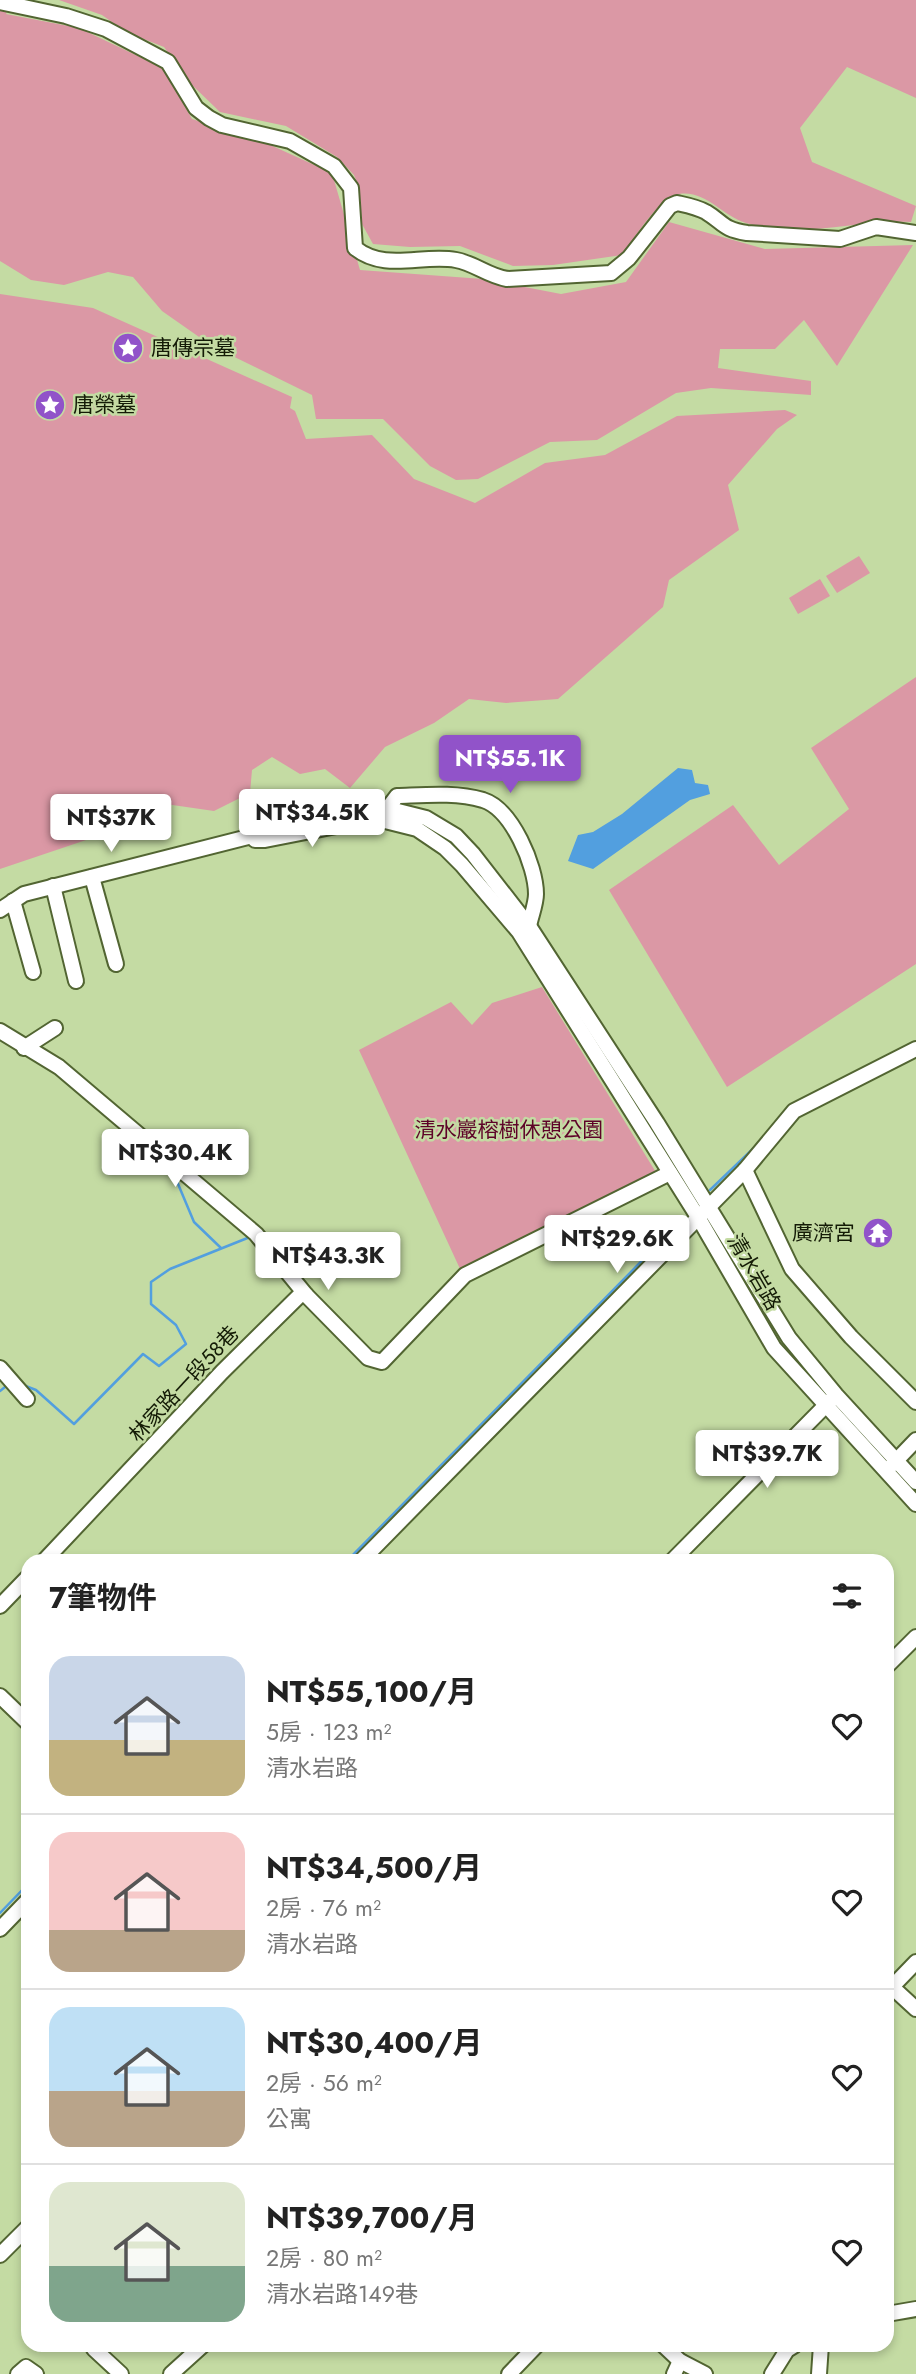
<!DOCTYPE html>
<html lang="zh-TW">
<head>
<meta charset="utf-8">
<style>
  :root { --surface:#fff; --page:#f6f6f6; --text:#222; --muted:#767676; --line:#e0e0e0; --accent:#9153c9 }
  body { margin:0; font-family:Jost,"Noto Sans TC",sans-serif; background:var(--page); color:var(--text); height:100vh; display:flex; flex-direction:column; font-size:26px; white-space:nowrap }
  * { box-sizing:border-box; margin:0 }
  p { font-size:23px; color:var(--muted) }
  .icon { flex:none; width:38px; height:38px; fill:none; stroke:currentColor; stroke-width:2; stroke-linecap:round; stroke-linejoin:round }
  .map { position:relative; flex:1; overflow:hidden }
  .details { position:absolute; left:21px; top:1554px; width:873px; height:798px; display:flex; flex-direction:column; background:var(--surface); border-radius:21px; box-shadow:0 4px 10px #0003 }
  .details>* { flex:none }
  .price { position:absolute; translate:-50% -60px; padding:0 16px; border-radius:7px; background:#fff; color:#222; font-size:23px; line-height:46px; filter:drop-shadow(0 2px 4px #0008) }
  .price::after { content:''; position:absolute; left:50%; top:42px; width:21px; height:16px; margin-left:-10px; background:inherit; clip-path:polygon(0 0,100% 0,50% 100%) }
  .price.selected { background:var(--accent); color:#fff }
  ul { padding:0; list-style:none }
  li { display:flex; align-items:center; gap:21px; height:175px; padding:0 28px }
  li+li { border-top:2px solid var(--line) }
  li span { display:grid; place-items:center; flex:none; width:196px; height:140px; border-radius:21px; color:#555 }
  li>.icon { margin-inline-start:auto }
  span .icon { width:84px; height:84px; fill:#fffc; stroke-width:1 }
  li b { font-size:30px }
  h2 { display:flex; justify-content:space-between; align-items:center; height:84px; padding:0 28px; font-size:30px }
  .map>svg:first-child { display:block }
  .green { fill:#db98a5 }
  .water { fill:#529fdf }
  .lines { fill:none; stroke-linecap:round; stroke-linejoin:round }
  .stream { stroke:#529fdf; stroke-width:2.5 }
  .minor-casing { stroke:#526532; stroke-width:18 }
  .minor { stroke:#fff; stroke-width:14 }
  .labels { text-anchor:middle; stroke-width:5; stroke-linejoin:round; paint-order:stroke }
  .poi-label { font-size:21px; fill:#141b06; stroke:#c4dba3; text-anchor:start }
  .park-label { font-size:21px; fill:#5e0328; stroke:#c4dba3 }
  .street-label { font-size:21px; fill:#141b06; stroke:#c4dba3 }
</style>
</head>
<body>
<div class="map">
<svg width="916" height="2374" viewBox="0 0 916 2374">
  <rect width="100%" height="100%" fill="#c4dba3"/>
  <g class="green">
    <path d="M0,0L11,2L6,14L79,28L163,68L192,119L266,143L332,173L360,270L483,279L561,294L626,282L669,222L765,249L913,245L837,366L804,320L775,349H720L718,368L811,381V395L711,388L676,393L597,440L550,442L478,479L456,480L430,466L383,419H316L312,395L212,346L162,311L133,277L108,272L64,285L31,280L0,261Z"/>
    <path d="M59,0H916V98L847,67L800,128L812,162L916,206L911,222C858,219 799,240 746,223C722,216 706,190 679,194C659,197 634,239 622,255L553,265L513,266L460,246L410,247L373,244L362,224L359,187L354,175L337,157L286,126L220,112L191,84L164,47L126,32L102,15Z"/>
    <path d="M0,294L93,308L292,397L290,408L295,411L306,439L372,435L414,479L475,503L545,463L605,455L677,416L785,410L797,415L777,429L728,485L739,530L669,580L663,607L558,699L506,703L469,699L434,723L385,747L350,788L325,769L300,774L272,757L252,770L250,793L214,811L117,797L92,838L0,869Z"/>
    <path d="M859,556L870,573L837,593L826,576Z"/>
    <path d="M820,579L830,596L798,614L789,598Z"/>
    <path d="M916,677V964L727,1087L609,890L733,805L779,865L849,809L811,748Z"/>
    <path d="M542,987L657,1174L461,1271L359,1050L451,1002L472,1025L492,1003Z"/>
  </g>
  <path class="water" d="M678,768L692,770L695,783L708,785L710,794L690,800L593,869L568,861L578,835L593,832L622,814Z"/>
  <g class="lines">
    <g class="stream">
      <path d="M173,1172L194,1222L221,1248"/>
      <path d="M710,1190L758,1144"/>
      <path d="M23,1385L36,1390L74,1424L143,1354L159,1366L186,1344L176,1325L151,1304V1282L170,1269L250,1237"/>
      <path d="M0,1391L5,1387"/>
      <path d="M347,1561L679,1223"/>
      <path d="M0,1913L28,1884"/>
    </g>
    <g class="minor-casing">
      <g id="minor">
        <path d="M0,2L66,16L106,29L168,62L196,108L209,118L222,125L290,141L334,166L351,188L355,248C385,272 421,254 456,260C474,263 488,276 507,279L611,273L629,258L670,206L677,203C686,205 697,207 706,212C724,223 722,229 747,233L840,239L876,227L916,233"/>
        <path d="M385,812L397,796C426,795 455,792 483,800C512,809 536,866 536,894C536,904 531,916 529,926L526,928"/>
        <path d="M255,840H265L362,821H385L417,829L445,848L462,865L519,932L698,1217L774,1348L916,1504"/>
        <path d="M92,877L116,964"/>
        <path d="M53,886L76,981"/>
        <path d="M13,901L33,972"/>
        <path d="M0,910L24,894L362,808H386L426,818L456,836L473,854L529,926L657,1123L789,1338L836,1395L916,1482"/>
        <path d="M0,1031L59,1067L256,1234L306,1295"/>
        <path d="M24,1048L55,1028"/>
        <path d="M745,1170L792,1269L851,1337L916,1402"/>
        <path d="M0,1368L27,1399"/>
        <path d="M892,1465L916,1440"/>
        <path d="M44,1561L222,1372L300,1295H306L368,1358L382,1362L465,1275L670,1173"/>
        <path d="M361,1561L745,1170L794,1111L916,1049"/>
        <path d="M672,1561L831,1400"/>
        <path d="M0,1606L28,1577"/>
        <path d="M887,1666L916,1637"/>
        <path d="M0,1696L28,1723"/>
        <path d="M0,1929L28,1900"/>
        <path d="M892,1987L916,2009"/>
        <path d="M887,1992L916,1962"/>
        <path d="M0,2255L28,2227"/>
        <path d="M887,2314L916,2309"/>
        <path d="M663,2345L680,2361L705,2374"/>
        <path d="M94,2349L121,2374"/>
        <path d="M18,2374L26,2367L36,2374"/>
        <path d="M171,2374L203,2345"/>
        <path d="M509,2374L537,2345"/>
        <path d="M674,2374L680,2361"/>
        <path d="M772,2374L787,2350L795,2345"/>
        <path d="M819,2374L821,2345"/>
      </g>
    </g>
    <use href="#minor" class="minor"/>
  </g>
  <defs>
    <g id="sight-disc" transform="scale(1.575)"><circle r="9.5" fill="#9153c9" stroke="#c4dba3"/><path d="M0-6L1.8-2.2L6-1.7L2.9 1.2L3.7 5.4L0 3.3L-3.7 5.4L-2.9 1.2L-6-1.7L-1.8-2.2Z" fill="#fff"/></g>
    <g id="temple-disc" transform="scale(1.575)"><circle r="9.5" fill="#9153c9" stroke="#c4dba3"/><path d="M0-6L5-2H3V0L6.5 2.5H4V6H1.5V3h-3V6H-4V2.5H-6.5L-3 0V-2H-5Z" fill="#fff"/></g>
  </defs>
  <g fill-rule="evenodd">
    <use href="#sight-disc" x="128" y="348"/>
    <use href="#sight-disc" x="50" y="405"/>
    <use href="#temple-disc" x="878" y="1233"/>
  </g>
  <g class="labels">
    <g class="poi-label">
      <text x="151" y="355">唐傳宗墓</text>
      <text x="73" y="412">唐榮墓</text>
      <text x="855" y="1240" text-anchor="end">廣濟宮</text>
    </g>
    <g class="park-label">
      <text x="509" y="1137">清水巖榕樹休憩公園</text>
    </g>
    <g class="street-label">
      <text transform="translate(754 1272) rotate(60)" y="7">清水岩路</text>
      <text transform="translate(184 1384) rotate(-47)" y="7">林家路一段58巷</text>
    </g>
  </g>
</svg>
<b class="price selected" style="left:510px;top:795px">NT$55.1K</b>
<b class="price" style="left:312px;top:849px">NT$34.5K</b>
<b class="price" style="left:111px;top:854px">NT$37K</b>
<b class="price" style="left:175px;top:1189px">NT$30.4K</b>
<b class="price" style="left:617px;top:1275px">NT$29.6K</b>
<b class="price" style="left:328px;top:1292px">NT$43.3K</b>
<b class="price" style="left:767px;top:1490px">NT$39.7K</b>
<section class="details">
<h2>7筆物件<svg class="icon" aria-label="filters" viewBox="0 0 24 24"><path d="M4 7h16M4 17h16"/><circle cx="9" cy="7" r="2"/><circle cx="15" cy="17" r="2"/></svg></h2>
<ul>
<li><span style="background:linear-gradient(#c9d6e8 60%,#c2b280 0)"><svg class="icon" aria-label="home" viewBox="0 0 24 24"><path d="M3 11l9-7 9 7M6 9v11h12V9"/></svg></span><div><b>NT$55,100/月</b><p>5房 · 123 m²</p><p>清水岩路</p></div><svg class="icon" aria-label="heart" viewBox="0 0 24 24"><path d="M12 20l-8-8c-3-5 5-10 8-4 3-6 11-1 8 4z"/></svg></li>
<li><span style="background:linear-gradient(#f6c9c9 70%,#b9a48a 0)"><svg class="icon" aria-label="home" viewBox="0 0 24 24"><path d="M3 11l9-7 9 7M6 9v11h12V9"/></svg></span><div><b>NT$34,500/月</b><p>2房 · 76 m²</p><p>清水岩路</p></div><svg class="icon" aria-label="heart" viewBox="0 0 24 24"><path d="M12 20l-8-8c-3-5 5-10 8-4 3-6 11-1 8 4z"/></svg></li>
<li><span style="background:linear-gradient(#bfe0f5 60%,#b9a48a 0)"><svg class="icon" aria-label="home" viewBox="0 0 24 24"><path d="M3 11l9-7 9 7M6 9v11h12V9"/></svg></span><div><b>NT$30,400/月</b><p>2房 · 56 m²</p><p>公寓</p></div><svg class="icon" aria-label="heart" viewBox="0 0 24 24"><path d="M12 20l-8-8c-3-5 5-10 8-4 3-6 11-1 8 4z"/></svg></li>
<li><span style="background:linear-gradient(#dfe7d0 60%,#7fa58c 0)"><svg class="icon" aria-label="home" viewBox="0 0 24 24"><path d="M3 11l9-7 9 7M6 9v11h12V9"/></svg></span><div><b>NT$39,700/月</b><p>2房 · 80 m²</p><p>清水岩路149巷</p></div><svg class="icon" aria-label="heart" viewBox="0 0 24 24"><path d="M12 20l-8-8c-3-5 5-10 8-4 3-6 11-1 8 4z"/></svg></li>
</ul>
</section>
</div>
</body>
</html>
